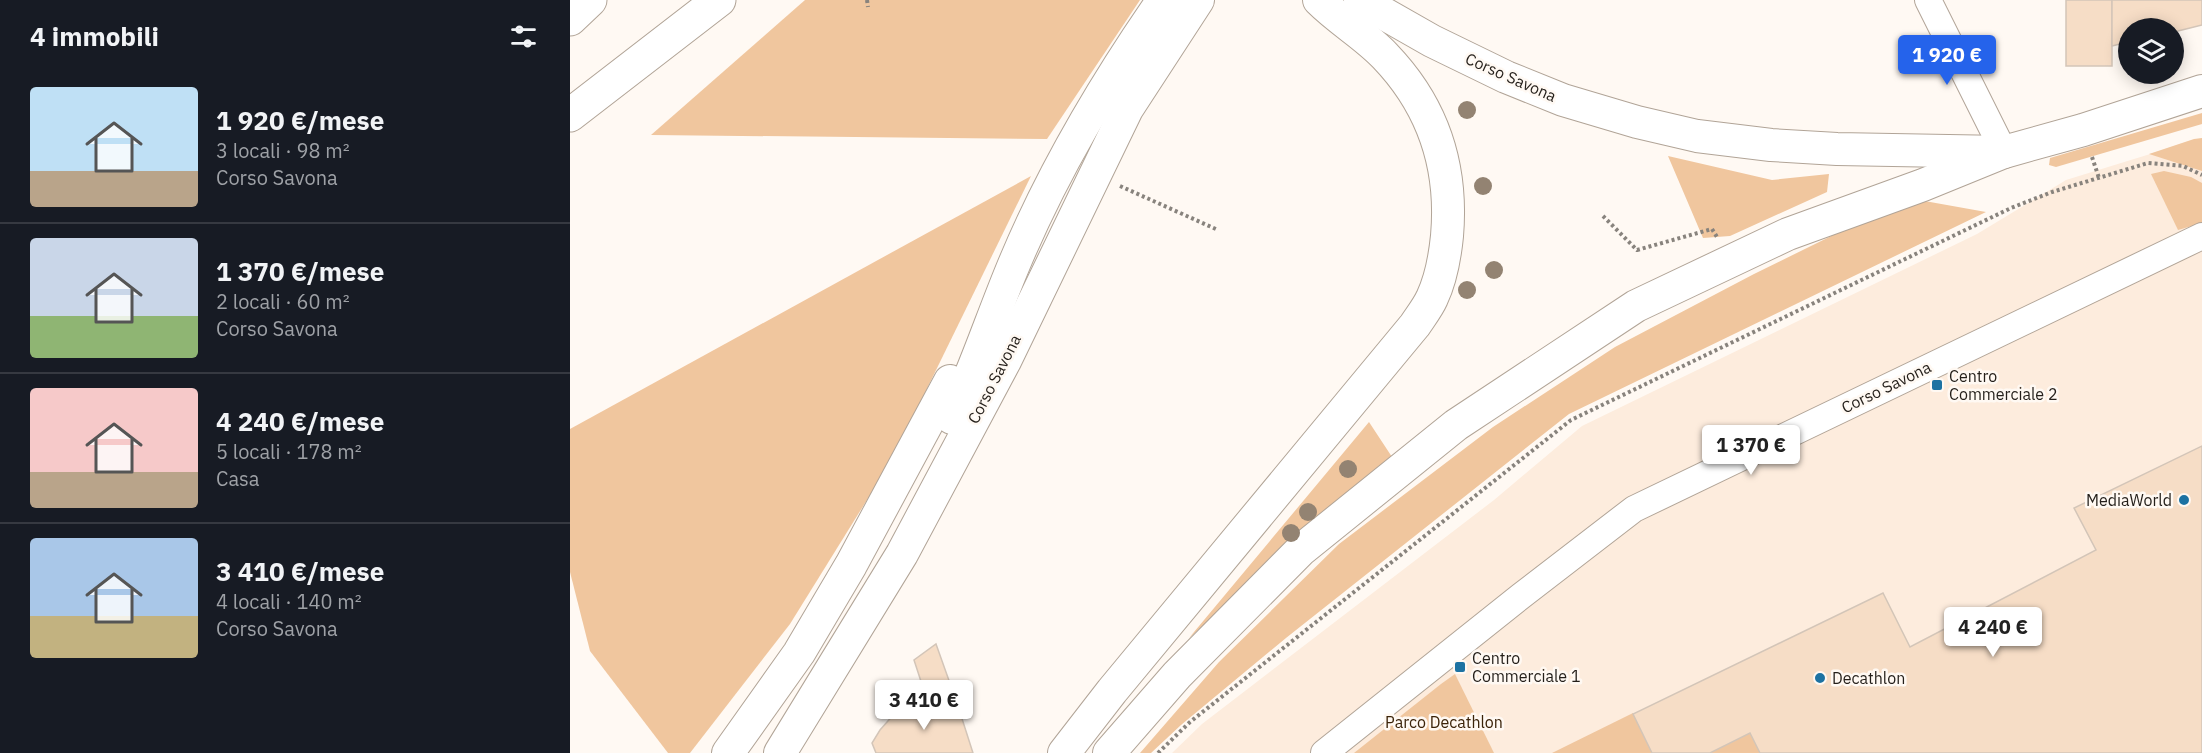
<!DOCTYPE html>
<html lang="it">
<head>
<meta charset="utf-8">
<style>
  :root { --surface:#171b24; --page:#242831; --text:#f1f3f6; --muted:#9ea1a6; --line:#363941; --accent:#2563eb }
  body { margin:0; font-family:"IBM Plex Sans",sans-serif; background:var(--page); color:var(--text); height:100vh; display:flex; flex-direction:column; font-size:22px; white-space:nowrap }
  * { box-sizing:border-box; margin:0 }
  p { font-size:20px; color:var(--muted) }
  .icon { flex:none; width:33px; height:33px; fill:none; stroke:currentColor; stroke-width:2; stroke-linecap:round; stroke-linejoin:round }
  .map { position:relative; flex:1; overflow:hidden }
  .details { display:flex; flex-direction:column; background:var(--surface); width:570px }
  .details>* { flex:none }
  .buttons { position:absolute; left:1548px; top:18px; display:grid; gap:12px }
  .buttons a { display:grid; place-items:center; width:66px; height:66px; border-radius:50%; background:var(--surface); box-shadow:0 3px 15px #0003; font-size:30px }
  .price { position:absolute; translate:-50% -51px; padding:0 14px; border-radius:6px; background:#fff; color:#222; font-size:20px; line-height:39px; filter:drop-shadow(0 2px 3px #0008) }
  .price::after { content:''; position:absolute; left:50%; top:36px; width:18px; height:14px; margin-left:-9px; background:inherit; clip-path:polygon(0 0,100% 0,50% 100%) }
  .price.on { background:var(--accent); color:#fff }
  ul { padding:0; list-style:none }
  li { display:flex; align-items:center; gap:18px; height:150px; padding:0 30px }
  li+li { border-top:2px solid var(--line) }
  li span { display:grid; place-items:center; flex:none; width:168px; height:120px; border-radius:6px; color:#555 }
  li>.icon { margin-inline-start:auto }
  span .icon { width:72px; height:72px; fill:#fffc; stroke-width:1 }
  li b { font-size:26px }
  h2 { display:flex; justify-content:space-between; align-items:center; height:72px; padding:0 30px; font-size:26px }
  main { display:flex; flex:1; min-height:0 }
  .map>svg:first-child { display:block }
  .built { fill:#fdecdd }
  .green { fill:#f0c69e }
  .building { fill:#f6ddc6; stroke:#d3c5b8; stroke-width:1.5 }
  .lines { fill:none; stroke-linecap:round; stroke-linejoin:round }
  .minor-casing { stroke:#b1a497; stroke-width:28 }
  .major-casing { stroke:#b1a497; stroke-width:34 }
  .highway-casing { stroke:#b1a497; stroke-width:35 }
  .path { stroke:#88837d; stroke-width:4; stroke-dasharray:3 3; stroke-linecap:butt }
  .minor { stroke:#fff; stroke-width:26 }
  .major { stroke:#fff; stroke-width:32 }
  .highway { stroke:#fff; stroke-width:33 }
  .tree { fill:#938372 }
  .poi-dot { fill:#1d72a2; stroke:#fff9f3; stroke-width:2 }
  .labels { text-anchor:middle; stroke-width:5; stroke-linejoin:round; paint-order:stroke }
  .street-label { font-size:16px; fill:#241f1a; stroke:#fff9f3 }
  .poi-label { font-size:16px; fill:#241f1a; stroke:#fff9f3; text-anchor:start }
  .park-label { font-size:16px; fill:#3b2309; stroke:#fff9f3 }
</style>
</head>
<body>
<main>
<section class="details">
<h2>4 immobili<svg class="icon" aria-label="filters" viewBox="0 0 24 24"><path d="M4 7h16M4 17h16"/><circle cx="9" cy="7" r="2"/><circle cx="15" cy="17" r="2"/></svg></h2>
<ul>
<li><span style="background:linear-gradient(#bfe0f5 70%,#b9a48a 0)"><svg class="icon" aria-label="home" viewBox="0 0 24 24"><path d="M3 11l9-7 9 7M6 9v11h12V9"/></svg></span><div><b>1 920 €/mese</b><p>3 locali · 98 m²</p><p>Corso Savona</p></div></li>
<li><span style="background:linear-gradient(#c9d6e8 65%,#8fb573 0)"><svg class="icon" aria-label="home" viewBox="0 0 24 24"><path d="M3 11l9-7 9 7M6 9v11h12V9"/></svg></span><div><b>1 370 €/mese</b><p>2 locali · 60 m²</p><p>Corso Savona</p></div></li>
<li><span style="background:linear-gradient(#f6c9c9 70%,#b9a48a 0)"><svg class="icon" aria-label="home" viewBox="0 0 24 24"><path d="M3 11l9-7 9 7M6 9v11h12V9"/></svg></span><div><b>4 240 €/mese</b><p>5 locali · 178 m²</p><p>Casa</p></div></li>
<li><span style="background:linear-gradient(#a9c7e8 65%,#c2b280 0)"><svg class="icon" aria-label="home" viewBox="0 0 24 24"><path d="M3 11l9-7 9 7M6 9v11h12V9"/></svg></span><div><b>3 410 €/mese</b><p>4 locali · 140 m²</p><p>Corso Savona</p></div></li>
</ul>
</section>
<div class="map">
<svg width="1632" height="753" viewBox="0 0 1632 753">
  <rect width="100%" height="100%" fill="#fff9f3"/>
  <path class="built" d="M1632,138V753H602L632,724L924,500L1012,426L1407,234L1496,180Z"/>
  <g class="green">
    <path d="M235,0H570L477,139L81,135Z"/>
    <path d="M1632,113V124L1486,167L1479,165L1480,158Z"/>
    <path d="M1632,138V171L1579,154L1624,139Z"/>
    <path d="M1098,156L1202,180L1259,174L1257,192L1160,236L1133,238Z"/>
    <path d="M1594,171L1621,177L1632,183V223L1608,230L1581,174Z"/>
    <path d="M461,176L323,458L220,624L120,753H98L20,651L0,572V429Z"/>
    <path d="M1349,200L1416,212L999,414L716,638L611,725L581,753H570L649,662L769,544L923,427L1045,347L1184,274L1298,218Z"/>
    <path d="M799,422L824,460L781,495L619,638Z"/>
    <path d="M885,674L924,753H784L871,684Z"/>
    <path d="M1063,713L1082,753H982Z"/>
    <path d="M1180,733L1190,753H1140Z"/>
  </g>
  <g class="building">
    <rect x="1496" y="0" width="46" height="66"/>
    <path d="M1542,0H1632V25L1604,32V28H1558V42L1542,46Z"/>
    <path d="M1632,446V753H1190L1180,733L1140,753H1082L1063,714L1313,593L1340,647L1526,550L1504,508Z"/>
    <path d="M366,644L387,703L361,712L344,660Z"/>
    <path d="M356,696L361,712L387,703L403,753H306L302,743L310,730L333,704Z"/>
  </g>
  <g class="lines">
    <g class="minor-casing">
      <g id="minor">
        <path d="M1358,0L1434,152"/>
        <path d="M754,753L951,596L1064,509L1632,236"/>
      </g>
    </g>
    <g class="major-casing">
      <g id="major">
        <path d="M790,0L862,41L936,77L993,100L1067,122L1127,136L1201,145L1267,149L1434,152L1513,130L1632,91"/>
        <path d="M382,418C406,367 423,314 445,262C484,169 536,82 593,0"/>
        <path d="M158,753L229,653L281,565L380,381"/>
        <path d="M210,753L332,554L435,361L557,109L628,0"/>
        <path d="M494,753L542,691L845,325C851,316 858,307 862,298C871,279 875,256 877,236C883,167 863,106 815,56C795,35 770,21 749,0"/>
        <path d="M539,753L607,675L731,550L886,425L1066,306L1218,234L1353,185L1434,152"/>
      </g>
    </g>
    <g class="highway-casing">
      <g id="highway">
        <path d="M0,19L20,0"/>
        <path d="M0,115L149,0"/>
      </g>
    </g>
    <g class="path">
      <path d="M297,0L298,7"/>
      <path d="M1522,157L1529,178"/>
      <path d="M550,186L648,230"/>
      <path d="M1033,216L1067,250L1142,229L1147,237"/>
      <path d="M588,753L620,722L1001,420L1441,208L1482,192L1578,163L1613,166L1632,175"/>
    </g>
    <use href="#minor" class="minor"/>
    <use href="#major" class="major"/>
    <use href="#highway" class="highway"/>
  </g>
  <g class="tree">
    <circle cx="897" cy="110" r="9"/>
    <circle cx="913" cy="186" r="9"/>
    <circle cx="924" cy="270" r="9"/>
    <circle cx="897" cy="290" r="9"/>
    <circle cx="778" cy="469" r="9"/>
    <circle cx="738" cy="512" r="9"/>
    <circle cx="721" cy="533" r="9"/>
  </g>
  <g class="poi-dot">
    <rect x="1361" y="379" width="12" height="12" rx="3"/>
    <circle cx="1614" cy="500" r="6"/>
    <rect x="884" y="661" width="12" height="12" rx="3"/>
    <circle cx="1250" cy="678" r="6"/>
  </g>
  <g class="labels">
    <g class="street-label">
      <text transform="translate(941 77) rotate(24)" y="6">Corso Savona</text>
      <text transform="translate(424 379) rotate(-63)" y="6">Corso Savona</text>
      <text transform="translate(1316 387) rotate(-26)" y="6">Corso Savona</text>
    </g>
    <g class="poi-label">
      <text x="1379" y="382">Centro<tspan x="1379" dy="18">Commerciale 2</tspan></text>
      <text x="1602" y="506" text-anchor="end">MediaWorld</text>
      <text x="902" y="664">Centro<tspan x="902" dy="18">Commerciale 1</tspan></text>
      <text x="1262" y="684">Decathlon</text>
    </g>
    <g class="park-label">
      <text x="874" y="728">Parco Decathlon</text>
    </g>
  </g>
</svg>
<div class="buttons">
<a><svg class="icon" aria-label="layers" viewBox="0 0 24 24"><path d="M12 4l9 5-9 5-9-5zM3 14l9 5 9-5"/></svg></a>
</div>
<b class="price on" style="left:1377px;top:86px">1 920 €</b>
<b class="price" style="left:1181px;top:476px">1 370 €</b>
<b class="price" style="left:1423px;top:658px">4 240 €</b>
<b class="price" style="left:354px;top:731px">3 410 €</b>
</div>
</main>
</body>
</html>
